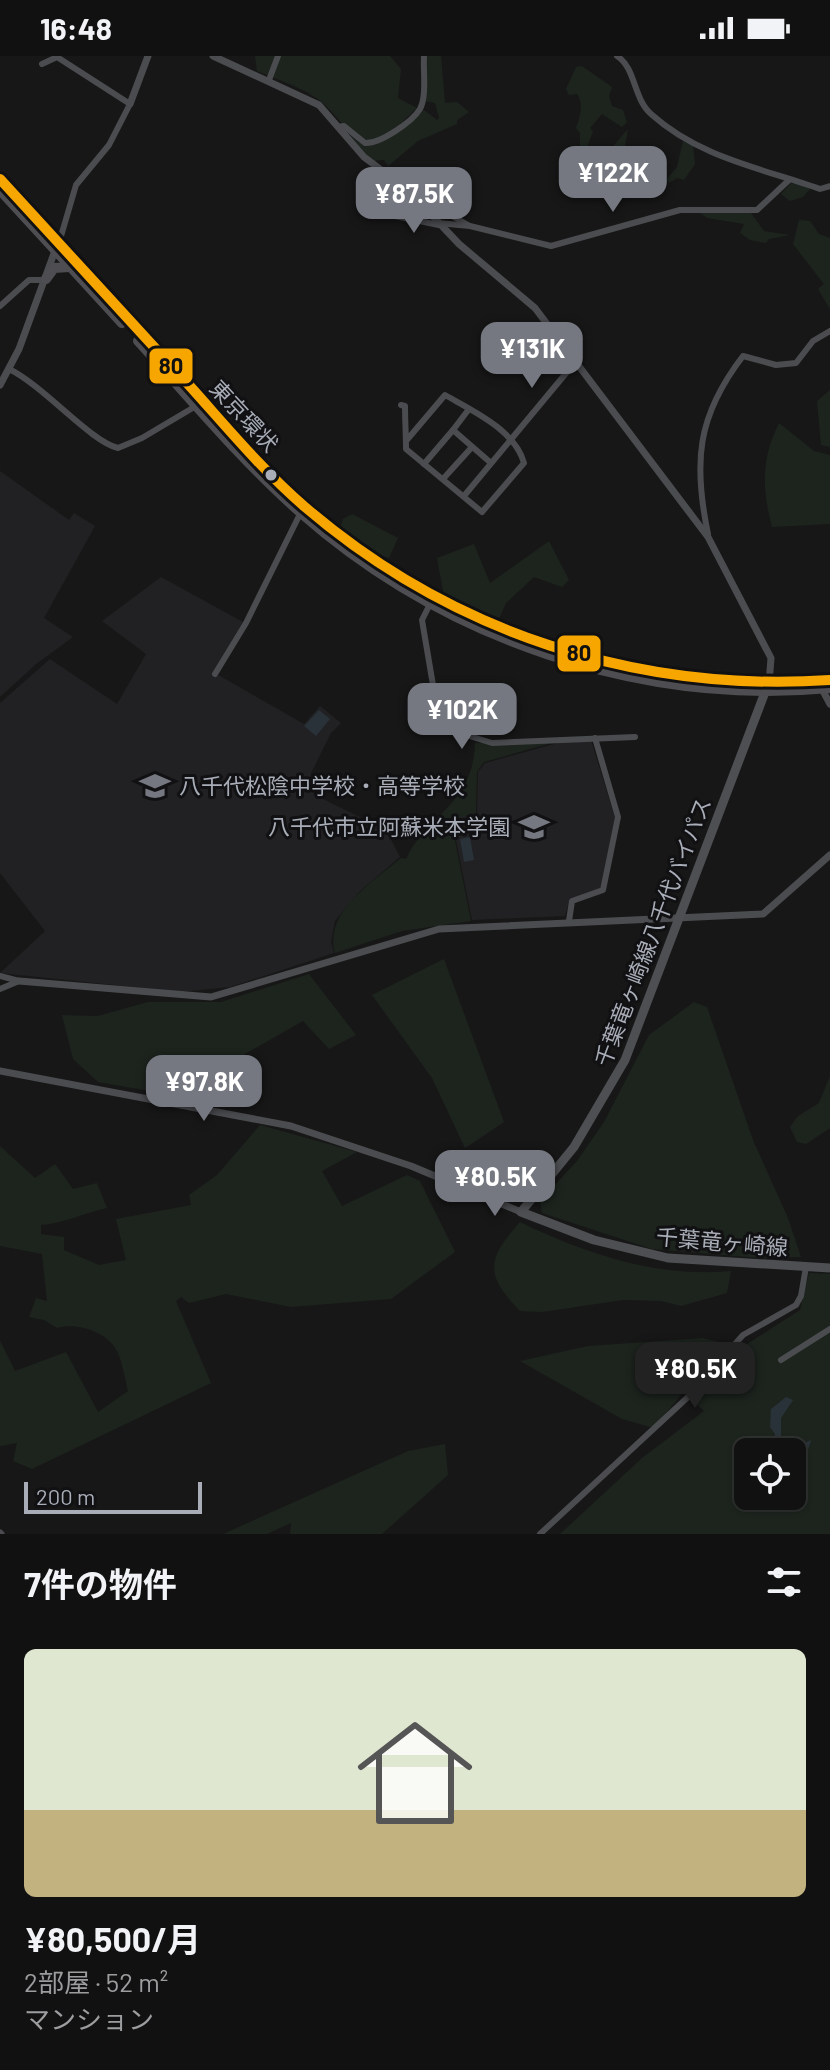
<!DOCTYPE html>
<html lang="ja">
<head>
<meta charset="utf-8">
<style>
  :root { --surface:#111; --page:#1e1f1f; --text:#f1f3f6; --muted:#9c9d9f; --line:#303131; --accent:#757880 }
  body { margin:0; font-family:Barlow,"Noto Sans JP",sans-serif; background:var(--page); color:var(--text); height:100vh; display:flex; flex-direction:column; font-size:30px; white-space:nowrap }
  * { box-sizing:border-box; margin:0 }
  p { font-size:26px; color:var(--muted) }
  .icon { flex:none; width:44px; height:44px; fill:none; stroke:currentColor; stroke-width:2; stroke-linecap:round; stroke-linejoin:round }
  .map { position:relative; height:1478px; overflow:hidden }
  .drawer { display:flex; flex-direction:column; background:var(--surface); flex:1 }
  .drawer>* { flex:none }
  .controls { position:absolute; left:734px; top:1382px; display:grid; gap:16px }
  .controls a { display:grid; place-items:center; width:72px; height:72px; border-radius:12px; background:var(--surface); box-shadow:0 2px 6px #0004,0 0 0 2px var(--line); font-size:40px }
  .scale { position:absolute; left:24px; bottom:20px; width:178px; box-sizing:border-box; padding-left:8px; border:4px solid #a8adb8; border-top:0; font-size:22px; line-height:28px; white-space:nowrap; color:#a8adb8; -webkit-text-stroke:6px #111113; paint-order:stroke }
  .price { position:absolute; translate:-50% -68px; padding:0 18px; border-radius:16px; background:var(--accent); color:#fff; font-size:26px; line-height:52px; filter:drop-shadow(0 2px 4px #0008) }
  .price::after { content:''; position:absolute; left:50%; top:48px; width:24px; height:18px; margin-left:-12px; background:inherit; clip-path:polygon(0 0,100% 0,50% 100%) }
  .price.on { background:#222; color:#fff }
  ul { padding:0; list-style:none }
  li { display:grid; align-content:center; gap:16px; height:424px; padding:0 24px }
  li span { display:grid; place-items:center; height:248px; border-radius:12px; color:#555 }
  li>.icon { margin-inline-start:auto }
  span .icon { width:144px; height:144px; fill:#fffc; stroke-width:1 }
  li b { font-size:34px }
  h2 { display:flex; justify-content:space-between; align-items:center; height:96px; padding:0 24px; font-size:34px }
  .status { display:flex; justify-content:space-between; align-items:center; height:56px; padding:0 40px; background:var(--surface); direction:ltr }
  .status svg { height:22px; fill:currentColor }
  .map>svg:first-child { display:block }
  .built { fill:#212123 }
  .green { fill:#1d241e; fill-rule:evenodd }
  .water { fill:#2a3239 }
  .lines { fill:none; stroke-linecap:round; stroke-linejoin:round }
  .minor { stroke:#4b4c50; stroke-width:6 }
  .tertiary { stroke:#4b4c50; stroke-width:7 }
  .primary { stroke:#4d4f52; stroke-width:9 }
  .trunk { stroke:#4e4e52; stroke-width:10 }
  .bus-1-casing { stroke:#111113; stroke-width:16 }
  .bus-1 { stroke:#f7a600; stroke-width:10 }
  .bus-dot { fill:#a8adb8; stroke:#111113; stroke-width:3 }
  .labels { text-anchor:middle; stroke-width:6; stroke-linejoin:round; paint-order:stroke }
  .street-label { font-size:22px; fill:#a8adb8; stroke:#111113 }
  .poi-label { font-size:22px; fill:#a8adb8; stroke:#111113; text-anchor:start }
  .line-badge { stroke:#111113; stroke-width:3 }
  .pale-badge-label { font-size:22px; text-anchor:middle; font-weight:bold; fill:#111 }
</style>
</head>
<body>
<div class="status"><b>16:48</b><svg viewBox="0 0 49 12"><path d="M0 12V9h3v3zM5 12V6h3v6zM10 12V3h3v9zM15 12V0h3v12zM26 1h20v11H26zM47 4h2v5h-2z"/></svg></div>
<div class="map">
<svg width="830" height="1478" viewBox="0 0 830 1478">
  <rect width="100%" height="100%" fill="#171717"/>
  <g class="built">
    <path d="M0,415L69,464L74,457L95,470L44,562L73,581L36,608L0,641Z"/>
    <path d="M161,521L243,566L213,616L304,668L320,650L341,667L331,677L311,717L310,732L317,740L386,774L400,801L359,836L335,865L331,886L334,897L230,931L181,936L0,917L45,875L0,817V647L50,603L117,648L146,598L102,565Z"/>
    <path d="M591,684L615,762L601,832L570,843L565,860L472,864L455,779L458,761L477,757L478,716L485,707L558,687Z"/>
  </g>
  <g class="green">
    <path d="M255,0H390L401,13L398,42L417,52L403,65L407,68L424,54L437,64L439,62L435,47L424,45L426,0H441L445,47L457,46L469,56L457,64V68L418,85L388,110L384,104L373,105C355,89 343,65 324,48C306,32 278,24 257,15Z"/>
    <path d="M582,10L612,31L609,40L612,50L623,54L627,66L622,71L602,58L590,72L593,75L586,94L591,103L566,117L580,106V77L576,72C580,62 584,47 577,38L569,39L566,33L576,11Z"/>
    <path d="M628,73L625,89L646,106L619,122L614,113L584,114L572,121V118L601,104Z"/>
    <path d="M683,85L693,90L695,108L684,124L677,122L669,127L667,123L677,111Z"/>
    <path d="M791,127L811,132L803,141L790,145L781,138Z"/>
    <path d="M699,156L751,157L764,175L790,179L769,183L766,187L750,184L740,177L744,168L707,162Z"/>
    <path d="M799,164L810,165L819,178L830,182V253L818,233L824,228L793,188Z"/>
    <path d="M830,334V391L821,389L817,345Z"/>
    <path d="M779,367L814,395L830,399V468L772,471C762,433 761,403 779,367Z"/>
    <path d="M352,458L398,482L389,502L378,499L340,472L343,463Z"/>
    <path d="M549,485L569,524L562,531L534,521L506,547L497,567L444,540L437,502L474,488L490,527Z"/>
    <path d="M475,687H551L484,706L477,716L476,757L455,763L454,780L471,865L402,875L335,897C323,856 374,825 401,802L406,803C428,756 473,750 475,687Z"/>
    <path d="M444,903L504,1066L465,1092L432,1022L372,939Z"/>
    <path d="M309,918L356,979L329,993L303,965L173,1039L98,1026L73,1003L62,959L98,960L148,946H221Z"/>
    <path d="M694,946L707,951L753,1084L788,1162L801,1201L759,1202L652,1193L542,1157L540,1145L577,1105L604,1066L649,979Z"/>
    <path d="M830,1020V1072L806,1088L797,1086L790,1071L798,1060L819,1047Z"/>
    <path d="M260,1069L357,1096L322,1115L342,1150L407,1119L420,1125L455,1196L391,1243L291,1251L226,1238L189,1247L181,1241L176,1245L211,1327L32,1413L13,1405L17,1387L0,1390V1285L15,1315L66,1296L98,1356L128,1335C125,1323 123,1309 118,1297C109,1276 77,1266 57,1272L44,1264L29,1261L36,1242L47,1245L42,1198L0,1190V1090L35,1122L55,1108L73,1133L97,1127L107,1152C84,1157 65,1167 41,1169V1178L64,1181V1194L99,1209L126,1204L116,1163L191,1149L189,1139L217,1119Z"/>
    <path d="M520,1166C586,1198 658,1222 731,1215L727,1237L681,1250L661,1245L623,1244L542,1256L520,1255C484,1218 487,1203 520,1166Z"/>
    <path d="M809,1217L830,1218V1478H560L642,1402L704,1355L696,1348L744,1290L800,1254ZM748,1396H792V1440H748Z"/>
    <path d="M703,1282L723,1287L654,1372L622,1363L520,1305L588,1290Z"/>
    <path d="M445,1388L448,1419L382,1478H290L291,1467L267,1478H223L408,1395Z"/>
  </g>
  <g class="water">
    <path d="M319,654L330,663L316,680L304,670Z"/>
    <path d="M470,781L474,804L464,806L460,783Z"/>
    <path d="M786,1341L793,1344L781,1362V1396H773L775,1378L770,1371L771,1353Z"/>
    <path d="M811,1384C810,1391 798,1417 792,1423L797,1391Z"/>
  </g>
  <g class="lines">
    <g class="minor">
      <path d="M617,0C636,12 633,42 651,58C700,102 761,112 820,133L830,130"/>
      <path d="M42,8L57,1L130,48L109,89L76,129L59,187"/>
      <path d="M269,24L278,0"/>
      <path d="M338,71L344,70L365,87C380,88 412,66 420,53C427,40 423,15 424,0"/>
      <path d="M415,139L468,169"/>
      <path d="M395,160L439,169"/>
      <path d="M438,167L470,170L551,190L680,154H757L789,124"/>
      <path d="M0,250L29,224H45"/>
      <path d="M9,313C44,330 91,386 118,392L142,382L196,350"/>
      <path d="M401,349L405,350C405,364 406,379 406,393L482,456L524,407C515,374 473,355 445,339L406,385"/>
      <path d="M469,353L453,374L491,407"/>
      <path d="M424,408L453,374"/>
      <path d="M443,423L472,391"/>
      <path d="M464,440L577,304"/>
      <path d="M708,478C693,406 697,360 743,300L776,309L796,307L813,285L830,275"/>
      <path d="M430,548L422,564L435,641L463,678L492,687L635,681"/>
      <path d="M215,618L246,567L301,456"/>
      <path d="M569,865L572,845L603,834L618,761L595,682"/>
      <path d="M0,920L19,925"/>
      <path d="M0,933L19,925"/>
      <path d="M781,1304L830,1273"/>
      <path d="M540,1478L688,1341L743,1279L796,1249L801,1240L806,1211"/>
    </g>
    <g class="tertiary">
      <path d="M213,0L319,49L364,101L409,135L459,188L535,252L708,481L771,602L769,628"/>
      <path d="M130,48L148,0"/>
      <path d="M0,329L19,293L56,192"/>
      <path d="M822,633L830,648"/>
      <path d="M19,925L211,941L439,873L763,858L830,799"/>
      <path d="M0,1015L291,1070L411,1110L521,1156"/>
      <path d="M0,1477L1,1478"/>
    </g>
    <path class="primary" d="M767,631L625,1004L574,1091L521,1156L594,1184L668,1202L830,1212"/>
    <g class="trunk">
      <path d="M0,123C63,191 125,260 188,328C226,370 262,414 305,451C452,577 637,637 830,624"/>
      <path d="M0,134L122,267"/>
      <path d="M46,223L54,212L69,211"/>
      <path d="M138,285C191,343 242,405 301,457C444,583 640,650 830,632"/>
    </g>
    <g class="bus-1-casing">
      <path id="bus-1" d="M0,123C63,191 125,260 188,328C226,370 262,414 305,451C452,577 637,637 830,624"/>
    </g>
    <use href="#bus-1" class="bus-1"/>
  </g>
  <defs>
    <g id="school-bare" transform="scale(2.4)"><path d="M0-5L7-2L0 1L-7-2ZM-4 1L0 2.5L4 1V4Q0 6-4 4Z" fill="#757880" stroke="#111113" stroke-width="2.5" paint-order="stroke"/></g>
  </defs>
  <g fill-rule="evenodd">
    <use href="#school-bare" x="155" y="730"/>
    <use href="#school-bare" x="534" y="771"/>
  </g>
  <circle class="bus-dot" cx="271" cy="419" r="7"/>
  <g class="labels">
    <g class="street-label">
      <text transform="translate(244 360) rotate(47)" y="8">東京環状</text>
      <text transform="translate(653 876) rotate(-69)" y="8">千葉竜ヶ崎線八千代バイパス</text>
      <text transform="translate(722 1186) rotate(5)" y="8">千葉竜ヶ崎線</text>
    </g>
    <g class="poi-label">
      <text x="179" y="738">八千代松陰中学校・高等学校</text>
      <text x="510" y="779" text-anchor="end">八千代市立阿蘇米本学園</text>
    </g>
  </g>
  <g class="line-badge">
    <rect x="148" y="291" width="46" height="38" rx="8" fill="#f7a600"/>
    <rect x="556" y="578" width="46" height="39" rx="8" fill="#f7a600"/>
  </g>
  <g class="pale-badge-label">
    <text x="171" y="318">80</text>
    <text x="579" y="605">80</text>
  </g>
</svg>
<div class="controls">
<a><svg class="icon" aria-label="locate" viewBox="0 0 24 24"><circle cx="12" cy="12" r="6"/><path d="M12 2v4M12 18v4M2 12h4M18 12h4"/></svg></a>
</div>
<div class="scale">200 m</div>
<b class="price" style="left:613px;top:158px">¥122K</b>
<b class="price" style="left:414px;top:179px">¥87.5K</b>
<b class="price" style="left:532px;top:334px">¥131K</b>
<b class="price" style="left:462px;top:695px">¥102K</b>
<b class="price" style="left:204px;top:1067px">¥97.8K</b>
<b class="price" style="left:495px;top:1162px">¥80.5K</b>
<b class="price on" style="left:695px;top:1354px">¥80.5K</b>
</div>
<section class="drawer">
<h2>7件の物件<svg class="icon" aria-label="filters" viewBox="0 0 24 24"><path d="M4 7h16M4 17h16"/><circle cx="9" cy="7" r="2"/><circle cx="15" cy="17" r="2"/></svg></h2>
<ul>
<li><span style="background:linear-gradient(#dfe7d0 65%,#c2b280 0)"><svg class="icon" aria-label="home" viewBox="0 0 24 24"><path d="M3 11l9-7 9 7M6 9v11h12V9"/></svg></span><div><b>¥80,500/月</b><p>2部屋 · 52 m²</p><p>マンション</p></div></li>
</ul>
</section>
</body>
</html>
